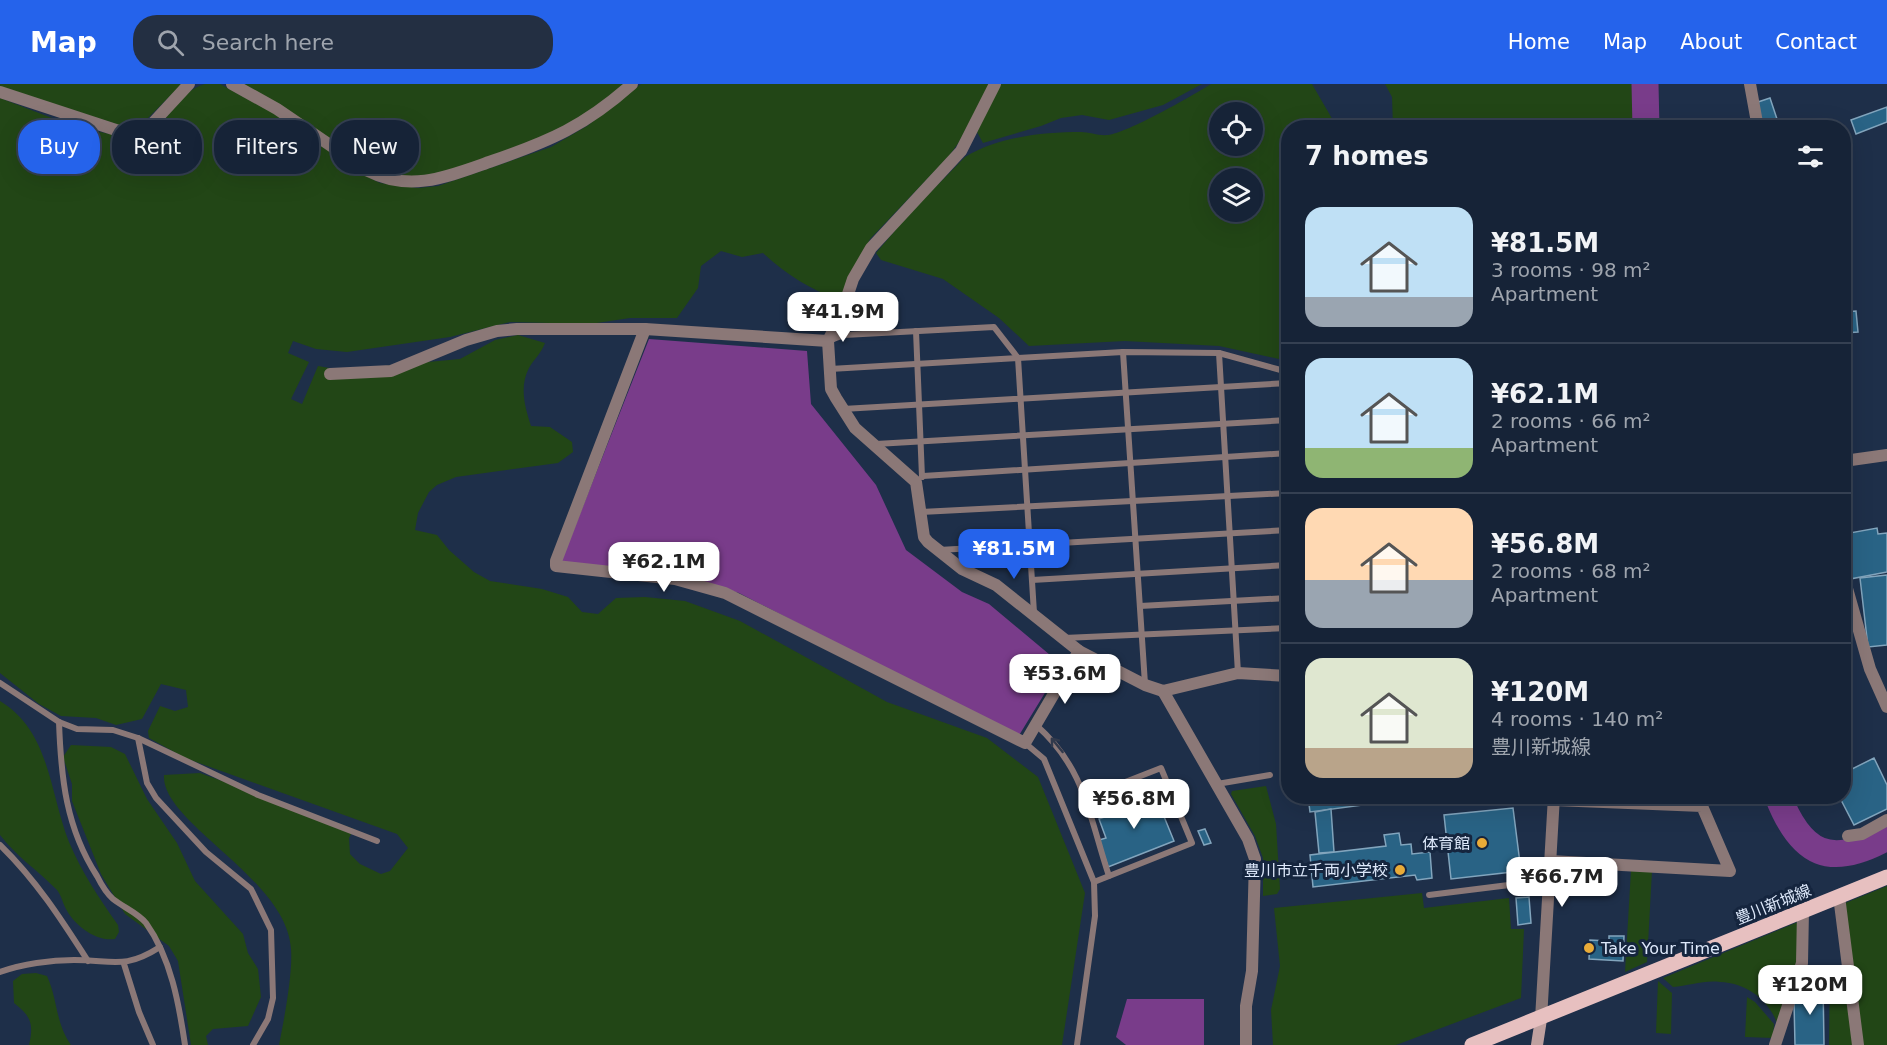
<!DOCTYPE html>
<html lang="en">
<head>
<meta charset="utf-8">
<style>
  :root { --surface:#162337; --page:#232f42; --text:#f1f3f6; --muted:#9ea4ad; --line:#354052; --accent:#2563eb }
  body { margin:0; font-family:"DejaVu Sans","Noto Sans JP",sans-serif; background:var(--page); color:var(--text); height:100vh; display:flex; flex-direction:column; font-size:22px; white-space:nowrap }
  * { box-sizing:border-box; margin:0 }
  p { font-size:20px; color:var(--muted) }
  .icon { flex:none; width:33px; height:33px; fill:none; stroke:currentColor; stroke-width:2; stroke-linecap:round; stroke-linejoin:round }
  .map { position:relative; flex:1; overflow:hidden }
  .sheet { position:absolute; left:1281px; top:36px; width:570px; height:684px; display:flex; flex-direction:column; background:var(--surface); border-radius:24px; box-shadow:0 6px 24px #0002,0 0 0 2px var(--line) }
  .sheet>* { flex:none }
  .banner { position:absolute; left:18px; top:36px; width:570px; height:54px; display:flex; gap:12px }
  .fabs { position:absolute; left:1209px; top:18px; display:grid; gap:12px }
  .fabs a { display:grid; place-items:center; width:54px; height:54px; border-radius:50%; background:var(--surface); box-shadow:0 6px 24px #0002,0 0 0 2px var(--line); font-size:30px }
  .price { position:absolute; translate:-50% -51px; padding:0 14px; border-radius:12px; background:#fff; color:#222; font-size:20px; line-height:39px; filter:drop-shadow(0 2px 3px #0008) }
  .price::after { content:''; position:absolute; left:50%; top:36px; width:18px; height:14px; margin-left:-9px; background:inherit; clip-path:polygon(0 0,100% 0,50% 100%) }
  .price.current { background:var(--accent); color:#fff }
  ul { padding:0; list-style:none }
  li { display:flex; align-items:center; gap:18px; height:150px; padding:0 24px }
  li+li { border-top:2px solid var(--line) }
  li span { display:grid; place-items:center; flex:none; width:168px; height:120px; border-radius:18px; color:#555 }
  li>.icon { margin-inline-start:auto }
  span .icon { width:72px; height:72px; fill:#fffc; stroke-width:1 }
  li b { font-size:26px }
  h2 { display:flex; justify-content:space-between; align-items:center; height:72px; padding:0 24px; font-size:26px }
  .chip { padding:0 21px; border-radius:24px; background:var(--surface); box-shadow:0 6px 24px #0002,0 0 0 2px var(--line); font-size:21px; line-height:54px }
  .chip.current { background:var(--accent); color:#fff }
  header { display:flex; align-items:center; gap:36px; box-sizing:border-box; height:84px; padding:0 30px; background:var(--accent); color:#fff }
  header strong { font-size:28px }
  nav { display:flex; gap:33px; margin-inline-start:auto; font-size:21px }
  .search { width:420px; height:54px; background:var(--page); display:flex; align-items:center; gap:15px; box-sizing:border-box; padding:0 21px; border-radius:24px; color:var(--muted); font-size:22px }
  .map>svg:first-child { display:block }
  .green { fill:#224616; fill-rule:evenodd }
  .water { fill:#793c8a }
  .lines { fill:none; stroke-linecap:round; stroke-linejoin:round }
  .river { stroke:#793c8a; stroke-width:27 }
  .building { fill:#296385; stroke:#82a5bd; stroke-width:1.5 }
  .lane { stroke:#8b7877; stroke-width:6 }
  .street { stroke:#8b7877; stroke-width:12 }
  .secondary { stroke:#bfa1a0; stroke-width:12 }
  .primary { stroke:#e7c0c0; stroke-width:15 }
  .oneway { stroke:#323a4c }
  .poi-dot { fill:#e9ab38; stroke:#15253e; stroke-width:2 }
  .labels { text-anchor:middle; stroke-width:6; stroke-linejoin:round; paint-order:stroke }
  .poi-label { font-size:16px; fill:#dde8fa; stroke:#15253e; text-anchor:end }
  .street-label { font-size:16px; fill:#dde8fa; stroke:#15253e }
</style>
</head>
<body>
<header>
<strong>Map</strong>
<div class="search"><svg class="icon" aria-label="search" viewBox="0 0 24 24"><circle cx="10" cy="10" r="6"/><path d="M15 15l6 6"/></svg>Search here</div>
<nav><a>Home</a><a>Map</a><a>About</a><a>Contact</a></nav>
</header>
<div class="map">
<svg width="1887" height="961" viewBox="0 0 1887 961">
  <rect width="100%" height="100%" fill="#1e2f49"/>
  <g class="green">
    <path d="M0,0H182L143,39L122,42L0,3Z"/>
    <path d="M205,0H220L272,28L362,90L380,99L418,104L438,102L551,63L587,42L641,0H990L959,58L949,72L870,155L840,216C809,205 787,191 763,169L742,173L721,167L701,182L698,204L677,234H630L590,240L510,238L450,253L347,268L316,265L293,257L288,269L309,278L291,315L302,320L318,282L341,286L460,275L495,256L518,251L545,259C541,270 534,275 529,284C519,303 525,323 531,342L550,343L572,358L573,368L558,379L456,393L437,401L429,408L418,429L415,446L437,451L449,466L474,488L490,497L542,505L568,513L582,528L598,530L616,514L645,513L685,517L740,537L887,618L987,654L1038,693L1085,809L1062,961H279C284,936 293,889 291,865C287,794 161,739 164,691L200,689L354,745L349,754L350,770L360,780L381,790L390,787L408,764L397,750L185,674L149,654L148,647L160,622L175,627L188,623L186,606L161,600L142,635L116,641L96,634L61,632L39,620L0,589V14C32,26 121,65 150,47C173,34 176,9 205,0Z"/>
    <path d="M244,0H625L579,35L548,52L443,89L419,94L383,89Z"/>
    <path d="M999,0H1202L1163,21L1109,36L1082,31L1061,34L1041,42L983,59L977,48Z"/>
    <path d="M1211,0H1312L1334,38L1336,43L1288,44V277L1219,262L1125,257L1029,262L999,234L943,195L881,176L876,169L909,130L965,73C998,53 1042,48 1081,48C1089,48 1099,52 1108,51C1127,49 1192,12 1211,0ZM1220,28H1252V62H1220ZM1220,94H1252V128H1220Z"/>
    <path d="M1385,0H1642L1635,44L1393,43L1392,13Z"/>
    <path d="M0,617C50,647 49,707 69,758C82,789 99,814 118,841L119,848L115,855C96,858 74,841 66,825C62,818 61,809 55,804C37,786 16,772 0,751Z"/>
    <path d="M71,661L111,663L125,670L147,715L177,759L195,797L243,850L248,869L258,885L261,913L248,942L213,945L206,952L208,961H191L178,877L169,862L125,830L101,790L72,717V700L63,673Z"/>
    <path d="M1266,702L1276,740L1280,805L1277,810L1263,812V774L1255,752L1231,710L1232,707Z"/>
    <path d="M1631,786L1652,787L1647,878L1625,888Z"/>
    <path d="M1887,802V961H1861L1843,820Z"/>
    <path d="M1422,809L1424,824L1509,814L1511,845H1524L1521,914L1396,961H1273L1271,926L1280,882L1274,824Z"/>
    <path d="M1798,838V877L1777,939C1768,915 1746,899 1720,898C1704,896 1688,902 1673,903L1663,894Z"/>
    <path d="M1844,881L1854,961H1829L1830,882Z"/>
    <path d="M36,889L47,892C58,916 55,938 71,961H29C34,940 31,932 14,919L13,897L22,890Z"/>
    <path d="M1658,897L1672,909L1671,950L1656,949Z"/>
    <path d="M1747,913L1755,918L1774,940L1773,954L1745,953Z"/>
  </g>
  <g class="water">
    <path d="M649,255L807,267L811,320L876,401L906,466L962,508L989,520L1062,581L1018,653L739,509L677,490L561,478Z"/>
    <path d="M1127,915H1204V961H1126L1116,953Z"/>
  </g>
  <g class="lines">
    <g class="river">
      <path d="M1645,0L1646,44"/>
      <path d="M1778,712C1801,771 1830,785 1887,753"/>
    </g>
  </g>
  <g class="building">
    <path d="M1770,14L1778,38L1764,43L1755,19Z"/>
    <path d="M1887,23V38L1856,50L1851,36Z"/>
    <path d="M1856,227L1858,248L1844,249V228Z"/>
    <path d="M1877,444L1878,450L1887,449V488L1850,495L1844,450Z"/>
    <path d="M1887,491V561L1868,563L1860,494Z"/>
    <path d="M1874,674L1887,701V725L1854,741L1839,712H1844V689Z"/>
    <path d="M1146,708L1149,716L1156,713L1174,757L1108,783L1099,756L1106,754L1099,735L1128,724L1125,717Z"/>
    <path d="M1308,712H1431L1310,728Z"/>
    <path d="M1513,724L1521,787L1451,795L1444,731Z"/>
    <path d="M1331,725L1334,768L1319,769L1315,728Z"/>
    <path d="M1205,745L1211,759L1204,761L1198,747Z"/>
    <path d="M1399,749L1401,761L1411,760L1412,770L1430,768L1432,794L1417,796L1415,791L1313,803L1310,771L1386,762L1384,751Z"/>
    <path d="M1529,813L1531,839L1518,841L1516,814Z"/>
    <path d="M1609,852H1624L1623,877L1589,875L1590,856L1609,857Z"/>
    <path d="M1802,899H1823L1824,961H1795L1794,918H1803Z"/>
  </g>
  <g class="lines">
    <g class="lane">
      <path d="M916,247L922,393"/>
      <path d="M831,256L844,251L994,243L1018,274L1123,268L1219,269L1288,288"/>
      <path d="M1123,268L1145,600"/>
      <path d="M1219,269L1238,589"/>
      <path d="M830,285L1018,274L1034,529"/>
      <path d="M843,325L1288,299"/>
      <path d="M876,360L1288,336"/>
      <path d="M923,392L1288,369"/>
      <path d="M921,428L1288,409"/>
      <path d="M939,466L1288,446"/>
      <path d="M1032,496L1288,481"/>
      <path d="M1140,522L1288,514"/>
      <path d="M1064,554L1288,544"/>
      <path d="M0,599L59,638L77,645L113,646L138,654L258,711L377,757"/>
      <path d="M59,638C61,694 66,744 97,792C101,800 106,809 113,815C123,823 138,829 146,839C171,874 179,920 185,961"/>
      <path d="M1036,641C1086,685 1089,733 1109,792"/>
      <path d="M138,654L147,699L156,714L206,768L251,805L271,846L273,914L268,935L253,961"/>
      <path d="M1025,659L1044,675L1094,798L1095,832L1077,961"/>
      <path d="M1217,700L1270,691"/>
      <path d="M1087,713L1161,684L1192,759L1094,798"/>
      <path d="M0,761C36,796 61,835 88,877"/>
      <path d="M1429,811L1549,796"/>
      <path d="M124,880L139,928L153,961"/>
      <path d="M0,888C22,880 51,876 74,876C113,876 124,886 160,863"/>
    </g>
    <g class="street">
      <path d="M232,0L277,25L368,87C411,109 449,92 492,77C550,57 585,42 632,0"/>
      <path d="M995,0L961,67L871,164L853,195L841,231L828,257L831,305L836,314L855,344L916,398L924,453L928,458L962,485L996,501L1079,567L1145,601L1163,607L1238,589L1288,592"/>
      <path d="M1750,0L1758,44"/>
      <path d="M0,8L122,48L152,40L189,0"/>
      <path d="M645,245L556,477V482L675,495L725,509L1025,659L1079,567"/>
      <path d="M330,290L391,287L466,256L497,247L517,245H645L828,257"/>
      <path d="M1844,377L1887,371"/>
      <path d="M1844,494L1870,585L1887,623"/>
      <path d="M1163,607L1248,755L1255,775L1252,887L1246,922V961"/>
      <path d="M1848,752L1862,750L1887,736"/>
      <path d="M1550,777L1730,787L1702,722L1554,716"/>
      <path d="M1839,812L1858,961"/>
      <path d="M1541,935L1554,712"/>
      <path d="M1775,961L1802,879L1803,827"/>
    </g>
    <path class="secondary" d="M1537,961L1541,935"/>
    <path class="primary" d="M1472,961L1887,793"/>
  </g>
  <defs><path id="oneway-shaft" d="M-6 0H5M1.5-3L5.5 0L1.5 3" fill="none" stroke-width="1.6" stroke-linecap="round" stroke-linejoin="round" transform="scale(1.5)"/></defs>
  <use class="oneway" href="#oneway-shaft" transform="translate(1057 661) rotate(-129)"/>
  <g class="poi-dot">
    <circle cx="1482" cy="759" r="6"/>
    <circle cx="1400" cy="786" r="6"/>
    <circle cx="1589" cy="864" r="6"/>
  </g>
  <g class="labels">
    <g class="poi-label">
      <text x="1470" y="765">体育館</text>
      <text x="1388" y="792">豊川市立千両小学校</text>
      <text x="1601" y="870" text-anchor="start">Take Your Time</text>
    </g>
    <g class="street-label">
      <text transform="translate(1773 820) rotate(-22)" y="6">豊川新城線</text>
    </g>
  </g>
</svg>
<div class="fabs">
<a><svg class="icon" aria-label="locate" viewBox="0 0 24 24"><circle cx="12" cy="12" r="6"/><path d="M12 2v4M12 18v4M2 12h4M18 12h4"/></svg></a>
<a><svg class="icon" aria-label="layers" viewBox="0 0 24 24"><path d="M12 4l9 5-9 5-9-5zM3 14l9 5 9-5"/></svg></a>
</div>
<b class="price" style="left:843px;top:259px">¥41.9M</b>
<b class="price current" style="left:1014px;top:496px">¥81.5M</b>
<b class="price" style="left:664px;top:509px">¥62.1M</b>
<b class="price" style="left:1065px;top:621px">¥53.6M</b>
<b class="price" style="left:1134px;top:746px">¥56.8M</b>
<b class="price" style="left:1562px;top:824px">¥66.7M</b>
<b class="price" style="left:1810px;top:932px">¥120M</b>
<div class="banner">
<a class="chip current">Buy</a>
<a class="chip">Rent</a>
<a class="chip">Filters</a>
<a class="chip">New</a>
</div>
<section class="sheet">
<h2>7 homes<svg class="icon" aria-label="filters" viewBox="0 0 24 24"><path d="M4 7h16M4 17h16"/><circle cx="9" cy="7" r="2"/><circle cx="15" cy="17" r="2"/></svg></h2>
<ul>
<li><span style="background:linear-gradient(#bfe0f5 75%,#9aa5b1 0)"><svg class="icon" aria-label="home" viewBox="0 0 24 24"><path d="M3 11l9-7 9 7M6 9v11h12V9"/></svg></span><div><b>¥81.5M</b><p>3 rooms · 98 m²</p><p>Apartment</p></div></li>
<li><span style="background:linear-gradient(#bfe0f5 75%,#8fb573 0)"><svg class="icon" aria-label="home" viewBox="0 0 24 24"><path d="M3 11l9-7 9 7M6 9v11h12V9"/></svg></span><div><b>¥62.1M</b><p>2 rooms · 66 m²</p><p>Apartment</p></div></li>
<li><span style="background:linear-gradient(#ffd9b3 60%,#9aa5b1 0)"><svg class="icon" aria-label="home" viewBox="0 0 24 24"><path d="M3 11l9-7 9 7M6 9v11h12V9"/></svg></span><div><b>¥56.8M</b><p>2 rooms · 68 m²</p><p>Apartment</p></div></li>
<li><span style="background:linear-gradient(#dfe7d0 75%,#b9a48a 0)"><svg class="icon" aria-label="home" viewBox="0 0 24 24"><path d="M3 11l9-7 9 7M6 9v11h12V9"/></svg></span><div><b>¥120M</b><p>4 rooms · 140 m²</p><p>豊川新城線</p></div></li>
</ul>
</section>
</div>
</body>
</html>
